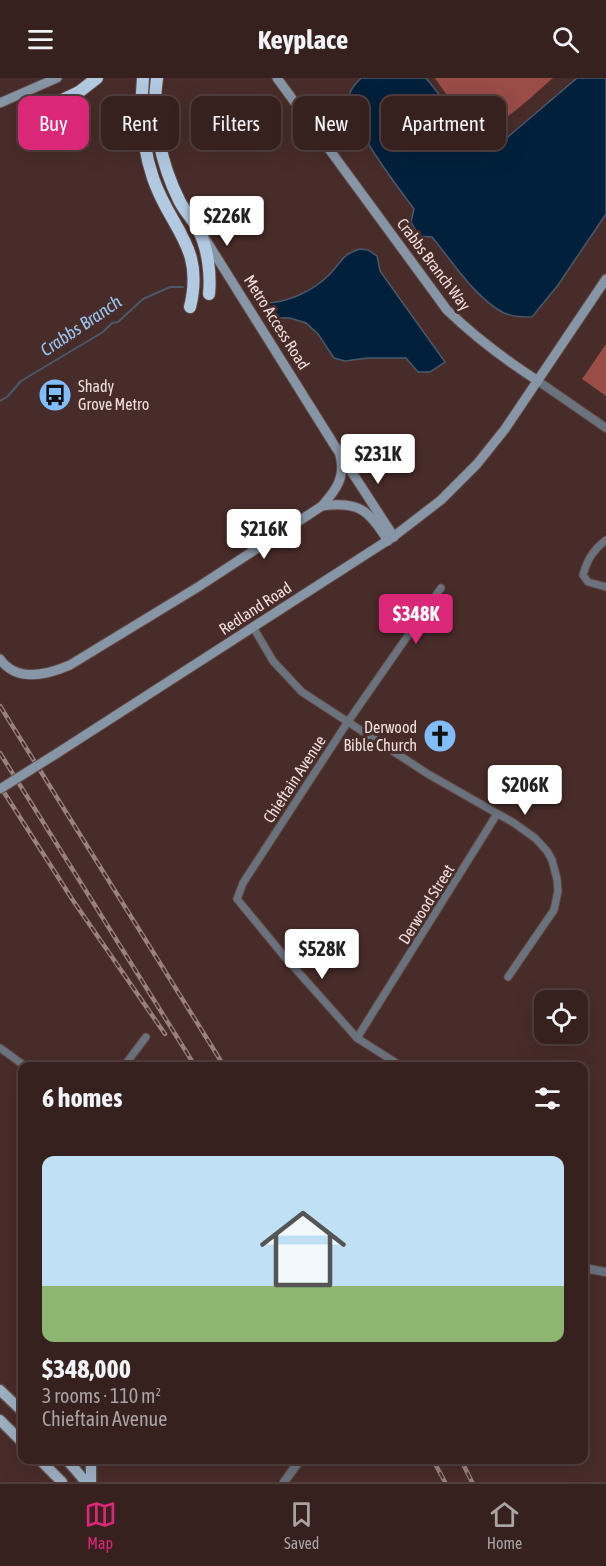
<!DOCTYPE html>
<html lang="en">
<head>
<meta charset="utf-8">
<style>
  :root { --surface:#36211f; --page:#412e2c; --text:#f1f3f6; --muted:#aaa3a4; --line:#503e3d; --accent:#db2777 }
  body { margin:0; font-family:"Asap Condensed",sans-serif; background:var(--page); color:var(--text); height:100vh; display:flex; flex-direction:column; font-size:22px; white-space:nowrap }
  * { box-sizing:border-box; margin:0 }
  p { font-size:20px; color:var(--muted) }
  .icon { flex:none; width:33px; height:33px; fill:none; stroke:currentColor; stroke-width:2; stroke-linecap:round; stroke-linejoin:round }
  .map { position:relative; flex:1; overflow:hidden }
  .drawer { position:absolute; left:18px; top:984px; width:570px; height:402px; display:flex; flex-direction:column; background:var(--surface); border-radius:12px; box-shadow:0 6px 24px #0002,0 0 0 2px var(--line) }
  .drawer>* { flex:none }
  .guide { position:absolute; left:18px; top:18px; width:570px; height:54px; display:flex; gap:12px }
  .tools { position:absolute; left:534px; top:912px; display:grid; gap:12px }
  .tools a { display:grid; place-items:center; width:54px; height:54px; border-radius:12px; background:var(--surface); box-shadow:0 6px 24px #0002,0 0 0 2px var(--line); font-size:30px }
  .price { position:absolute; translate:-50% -51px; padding:0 14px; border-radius:6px; background:#fff; color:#222; font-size:20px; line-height:39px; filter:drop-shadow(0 2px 3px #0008) }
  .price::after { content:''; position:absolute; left:50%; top:36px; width:18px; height:14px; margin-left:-9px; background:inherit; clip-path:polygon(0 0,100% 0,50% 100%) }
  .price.active { background:var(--accent); color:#fff }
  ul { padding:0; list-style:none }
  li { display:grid; align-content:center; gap:12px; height:318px; padding:0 24px }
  li span { display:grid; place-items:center; height:186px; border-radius:12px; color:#555 }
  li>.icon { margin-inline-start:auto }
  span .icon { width:108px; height:108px; fill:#fffc; stroke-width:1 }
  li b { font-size:26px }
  h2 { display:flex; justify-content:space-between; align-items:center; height:72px; padding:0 24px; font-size:26px }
  .chip { padding:0 21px; border-radius:12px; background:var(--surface); box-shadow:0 6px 24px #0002,0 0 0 2px var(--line); font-size:21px; line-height:54px }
  .chip.active { background:var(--accent); color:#fff }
  header { display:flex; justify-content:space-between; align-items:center; height:78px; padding:0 24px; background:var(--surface); font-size:27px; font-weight:700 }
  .dock { display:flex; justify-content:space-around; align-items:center; height:84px; border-top:2px solid var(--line); background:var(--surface); font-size:16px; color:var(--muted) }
  .dock a { display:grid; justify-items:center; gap:3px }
  .dock .active { color:var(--accent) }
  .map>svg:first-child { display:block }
  .forest { fill:#9a4c47 }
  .water { fill:#01203b; stroke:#49596c; stroke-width:1.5 }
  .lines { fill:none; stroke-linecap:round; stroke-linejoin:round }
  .stream { stroke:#49596c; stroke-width:2 }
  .minor-casing { stroke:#634946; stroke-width:9 }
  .tertiary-casing { stroke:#634946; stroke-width:10 }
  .secondary-casing { stroke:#634946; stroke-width:11 }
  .primary-casing { stroke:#634946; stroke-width:13 }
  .motorway-casing { stroke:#634946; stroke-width:14 }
  .minor { stroke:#6a737d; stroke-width:7 }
  .tertiary { stroke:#6a737d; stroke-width:8 }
  .secondary { stroke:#8796a6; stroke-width:9 }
  .primary { stroke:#9eb1c5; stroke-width:10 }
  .motorway { stroke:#b2c9e2; stroke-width:12 }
  .rail-casing { stroke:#99817f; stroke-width:4.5 }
  .rail { stroke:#482c29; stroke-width:2; stroke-dasharray:7; stroke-linecap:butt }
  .secondary-bridge-casing { stroke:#634946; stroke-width:11; stroke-linecap:butt }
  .secondary-bridge { stroke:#8796a6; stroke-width:9 }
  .labels { text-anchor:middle; stroke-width:6; stroke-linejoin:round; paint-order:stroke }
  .street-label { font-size:16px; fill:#f2dfdd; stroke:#482c29 }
  .poi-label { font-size:16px; fill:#f2dfdd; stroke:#482c29; text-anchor:start }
  .water-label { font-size:18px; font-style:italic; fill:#99c7f5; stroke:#482c29 }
</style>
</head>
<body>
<header><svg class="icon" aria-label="menu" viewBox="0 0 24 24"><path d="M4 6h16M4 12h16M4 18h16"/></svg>Keyplace<svg class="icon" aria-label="search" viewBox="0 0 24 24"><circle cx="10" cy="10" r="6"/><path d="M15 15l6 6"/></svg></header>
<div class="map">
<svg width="606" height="1404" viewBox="0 0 606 1404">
  <rect width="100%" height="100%" fill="#482c29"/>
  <g class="forest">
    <path d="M435,0H553C540,11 504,46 489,48C471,51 444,14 435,0Z"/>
    <path d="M606,266V318L582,301Z"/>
  </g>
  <g class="water">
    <path d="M361,0H426L477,64C486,71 493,69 502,64L577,0H606V136L558,207L532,239C523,239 513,239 504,235C476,221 452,183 432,159L419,158L411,144L414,131C397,108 349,46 349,19C349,12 356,5 361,0Z"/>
    <path d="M360,171L368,172L377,178L380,193L445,284L430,294H418L406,280H368L345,283L334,280L318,256L306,245L290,240H273L265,225C287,225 313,213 329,197C341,185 342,176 360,171Z"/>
  </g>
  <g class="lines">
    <path class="stream" d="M0,323L7,319L21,303L103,254L112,245L118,244L143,221L170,209H183"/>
    <g class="minor-casing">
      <g id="minor">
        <path d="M606,462C593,472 587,482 583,497L588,504L606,509"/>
        <path d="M253,549L273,583L302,614L428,696L514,745L535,760L547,773L552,782L557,801L558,813L554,832L508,899"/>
        <path d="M357,960L497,736"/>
        <path d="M0,970L25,988"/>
        <path d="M124,988L146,959"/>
        <path d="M401,988L357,960L284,878L237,821L243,805L347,645L441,510"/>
      </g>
    </g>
    <g class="tertiary-casing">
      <g id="tertiary">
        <path d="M538,303L606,350"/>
        <path d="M584,1190L606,1194"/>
        <path d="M284,1404L300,1382"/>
      </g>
    </g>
    <g class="secondary-casing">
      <g id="secondary">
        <path d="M277,0L447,232C476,260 504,281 538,303"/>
        <path d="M0,25L57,0"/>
        <path d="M204,159L333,365L394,459"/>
        <path d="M322,428C336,412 346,399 340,377"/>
        <path d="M0,581C17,605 47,597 70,587L198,509L322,428C359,423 369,432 388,463"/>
        <path d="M59,674L393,459L441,422L477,386L505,351L606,201"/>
      </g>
    </g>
    <g class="primary-casing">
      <g id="primary">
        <path d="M0,1312L22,1333"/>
        <path d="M0,1342L22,1364"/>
        <path d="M40,1382L62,1404"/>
        <path d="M67,1382L86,1404"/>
        <path d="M91,1382V1404"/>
      </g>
    </g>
    <g class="motorway-casing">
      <g id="motorway">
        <path d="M143,0C140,34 142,68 153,100C170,151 205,168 190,229"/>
        <path d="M157,0C151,40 161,86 179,122C184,133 194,142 199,153C208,171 211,197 209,216"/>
        <path d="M60,23L79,14L97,0"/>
      </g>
    </g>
    <use href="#minor" class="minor"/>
    <use href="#tertiary" class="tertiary"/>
    <use href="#secondary" class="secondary"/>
    <use href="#primary" class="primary"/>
    <use href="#motorway" class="motorway"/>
    <g class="rail-casing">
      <g id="rail">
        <path d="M0,628L224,988"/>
        <path d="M0,675L195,988"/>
        <path d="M0,708L72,821L165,956"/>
        <path d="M433,1382L445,1404"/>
        <path d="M461,1382L472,1404"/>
      </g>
    </g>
    <use href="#rail" class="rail"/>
    <g class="secondary-bridge-casing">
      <path id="secondary-bridge" d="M0,711L59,674"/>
    </g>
    <use href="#secondary-bridge" class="secondary-bridge"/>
  </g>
  <defs>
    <g id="bus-disc" transform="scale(1.725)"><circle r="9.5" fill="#80bdfa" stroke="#482c29"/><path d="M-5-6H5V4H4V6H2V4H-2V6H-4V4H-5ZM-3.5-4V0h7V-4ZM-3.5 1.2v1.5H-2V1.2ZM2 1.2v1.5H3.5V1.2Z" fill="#111"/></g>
    <g id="church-disc" transform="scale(1.725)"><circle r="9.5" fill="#80bdfa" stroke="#482c29"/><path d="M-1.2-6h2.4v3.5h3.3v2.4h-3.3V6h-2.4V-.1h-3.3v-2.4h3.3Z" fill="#111"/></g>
  </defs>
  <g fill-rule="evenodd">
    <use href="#bus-disc" x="55" y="317"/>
    <use href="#church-disc" x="440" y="658"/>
  </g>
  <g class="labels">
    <g class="street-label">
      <text transform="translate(434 186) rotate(53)" y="6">Crabbs Branch Way</text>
      <text transform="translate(277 244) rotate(58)" y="6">Metro Access Road</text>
      <text transform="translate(255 530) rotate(-33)" y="6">Redland Road</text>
      <text transform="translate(294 701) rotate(-57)" y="6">Chieftain Avenue</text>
      <text transform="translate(426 826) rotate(-58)" y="6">Derwood Street</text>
    </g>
    <g class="poi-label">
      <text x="78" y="314">Shady<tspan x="78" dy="18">Grove Metro</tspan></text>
      <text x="417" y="655" text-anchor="end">Derwood<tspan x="417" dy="18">Bible Church</tspan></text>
    </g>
    <g class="water-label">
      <text transform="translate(81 248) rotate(-34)" y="6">Crabbs Branch</text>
    </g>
  </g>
</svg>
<div class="tools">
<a><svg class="icon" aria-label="locate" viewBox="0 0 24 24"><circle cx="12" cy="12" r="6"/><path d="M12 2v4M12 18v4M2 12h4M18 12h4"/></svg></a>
</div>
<b class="price" style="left:227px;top:169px">$226K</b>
<b class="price" style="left:378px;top:407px">$231K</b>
<b class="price" style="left:264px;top:482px">$216K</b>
<b class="price active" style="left:416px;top:567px">$348K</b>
<b class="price" style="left:525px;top:738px">$206K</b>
<b class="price" style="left:322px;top:902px">$528K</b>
<div class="guide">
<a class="chip active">Buy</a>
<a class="chip">Rent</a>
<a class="chip">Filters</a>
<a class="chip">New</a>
<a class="chip">Apartment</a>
</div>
<section class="drawer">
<h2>6 homes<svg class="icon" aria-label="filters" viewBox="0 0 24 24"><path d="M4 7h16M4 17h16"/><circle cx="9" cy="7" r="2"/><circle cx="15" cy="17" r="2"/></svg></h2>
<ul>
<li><span style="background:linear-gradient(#bfe0f5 70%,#8fb573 0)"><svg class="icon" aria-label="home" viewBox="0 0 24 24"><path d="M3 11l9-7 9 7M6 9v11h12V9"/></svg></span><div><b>$348,000</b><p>3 rooms · 110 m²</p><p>Chieftain Avenue</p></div></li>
</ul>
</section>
</div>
<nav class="dock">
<a class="active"><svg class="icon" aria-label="map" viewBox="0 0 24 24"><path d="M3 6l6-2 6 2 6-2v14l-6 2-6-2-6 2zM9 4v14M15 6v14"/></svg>Map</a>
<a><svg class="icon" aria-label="saved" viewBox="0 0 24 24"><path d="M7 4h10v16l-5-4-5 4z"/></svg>Saved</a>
<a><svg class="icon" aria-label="home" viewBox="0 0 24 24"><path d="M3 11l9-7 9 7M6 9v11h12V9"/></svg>Home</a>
</nav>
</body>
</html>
